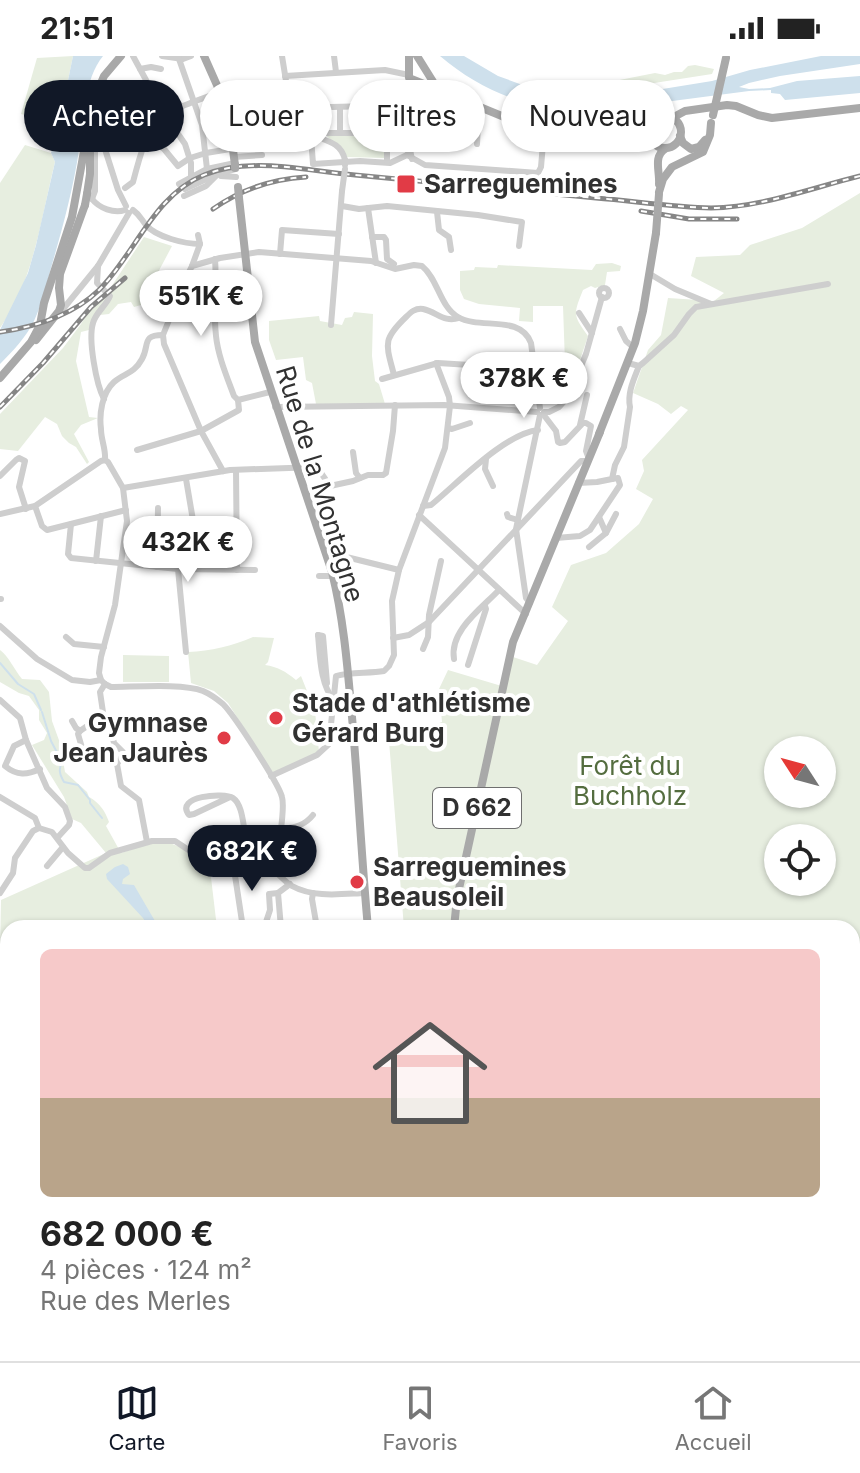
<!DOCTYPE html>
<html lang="fr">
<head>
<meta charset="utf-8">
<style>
  :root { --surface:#fff; --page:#f6f6f6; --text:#222; --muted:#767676; --line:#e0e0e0; --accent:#111827 }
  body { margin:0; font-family:Inter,sans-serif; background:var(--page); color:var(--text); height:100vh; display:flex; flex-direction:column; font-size:30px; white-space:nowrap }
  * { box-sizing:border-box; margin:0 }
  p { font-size:26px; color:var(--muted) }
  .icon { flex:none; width:44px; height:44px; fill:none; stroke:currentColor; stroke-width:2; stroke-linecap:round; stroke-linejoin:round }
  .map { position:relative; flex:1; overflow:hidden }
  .panel { position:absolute; left:0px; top:864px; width:860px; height:442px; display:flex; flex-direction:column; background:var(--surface); border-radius:24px 24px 0 0; box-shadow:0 2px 6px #0004 }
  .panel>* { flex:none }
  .hud { position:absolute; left:24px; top:24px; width:812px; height:72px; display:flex; gap:16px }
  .needle { width:52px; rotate:306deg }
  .buttons { position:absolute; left:764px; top:680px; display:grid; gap:16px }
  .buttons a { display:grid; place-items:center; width:72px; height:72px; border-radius:50%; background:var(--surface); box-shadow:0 2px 6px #0004; font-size:40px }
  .price { position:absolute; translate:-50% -68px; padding:0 18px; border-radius:28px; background:#fff; color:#222; font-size:26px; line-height:52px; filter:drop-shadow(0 2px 4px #0008) }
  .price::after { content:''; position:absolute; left:50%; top:48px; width:24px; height:18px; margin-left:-12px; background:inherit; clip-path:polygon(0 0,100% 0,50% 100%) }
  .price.current { background:var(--accent); color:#fff }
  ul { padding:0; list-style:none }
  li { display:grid; align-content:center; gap:16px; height:424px; padding:0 40px }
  li span { display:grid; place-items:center; height:248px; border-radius:12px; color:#555 }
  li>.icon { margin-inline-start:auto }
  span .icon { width:144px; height:144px; fill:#fffc; stroke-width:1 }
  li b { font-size:34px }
  .tag { padding:0 28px; border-radius:36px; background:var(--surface); box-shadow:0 2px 6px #0004; font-size:28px; line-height:72px }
  .tag.current { background:var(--accent); color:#fff }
  .status { display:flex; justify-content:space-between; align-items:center; height:56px; padding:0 40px; background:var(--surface); direction:ltr }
  .status svg { height:22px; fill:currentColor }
  .dock { display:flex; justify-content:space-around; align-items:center; height:112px; border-top:2px solid var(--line); background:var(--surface); font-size:22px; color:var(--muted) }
  .dock a { display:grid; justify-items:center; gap:4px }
  .dock .current { color:var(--accent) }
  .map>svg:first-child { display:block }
  .green { fill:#e7eee0; fill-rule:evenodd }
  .water { fill:#cee0ec }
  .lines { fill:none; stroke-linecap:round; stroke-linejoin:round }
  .stream { stroke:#cee0ec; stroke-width:2 }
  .minor { stroke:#cecece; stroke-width:6 }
  .major { stroke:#a9a9a9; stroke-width:8 }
  .highway { stroke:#989898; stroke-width:10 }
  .rail-casing { stroke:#868686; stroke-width:5 }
  .rail { stroke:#fff; stroke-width:2; stroke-dasharray:6; stroke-linecap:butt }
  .minor-bridge { stroke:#cecece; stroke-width:6 }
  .major-bridge { stroke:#a9a9a9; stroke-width:8 }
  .poi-dot { fill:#e13b46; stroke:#fff; stroke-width:3 }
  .labels { text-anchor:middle; stroke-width:8; stroke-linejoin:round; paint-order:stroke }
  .shield { fill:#fff; stroke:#6f6f6f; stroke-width:2 }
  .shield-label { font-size:24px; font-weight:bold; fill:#313131 }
  .poi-label { font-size:26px; font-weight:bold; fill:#313131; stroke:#fff; text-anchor:start }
  .street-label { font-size:26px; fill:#313131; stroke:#fff }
  .park-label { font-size:26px; fill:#546d3f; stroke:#fff }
</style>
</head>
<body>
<div class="status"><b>21:51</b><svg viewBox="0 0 49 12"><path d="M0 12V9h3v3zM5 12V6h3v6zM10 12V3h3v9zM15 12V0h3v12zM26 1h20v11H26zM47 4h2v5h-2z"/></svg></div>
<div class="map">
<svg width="860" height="1305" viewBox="0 0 860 1305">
  <rect width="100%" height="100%" fill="#fff"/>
  <g class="green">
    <path d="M73,0L59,68L21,58L37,2Z"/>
    <path d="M695,9L714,13L712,18L622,32L593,33L594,29L655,17L665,19L674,16H682L688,10Z"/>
    <path d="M326,79H386L385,102L346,101Z"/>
    <path d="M25,89L51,97L55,106C41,162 34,225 0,272V127Z"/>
    <path d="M860,137V1305H569L559,1298H852V872H404L389,685L442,666L439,633L448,614L505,631L513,601L537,609L568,565L552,551L571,509L606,497L639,468L653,443L636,433L644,415L642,404L688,354L681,350L671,358L658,348L633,337L648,294L661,279L668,242L714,245L724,237L691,220L696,201L740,199L750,189L802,172ZM778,694H822V738H778ZM778,782H822V826H778Z"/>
    <path d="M144,181L172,190L154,224L157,226L155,230L166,237L162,242L146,235L141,249L134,251L131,246L118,248L109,258L100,259L89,274L81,276L76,305L89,361L98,362L81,369L74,378L89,406L87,408L76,391L69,387L62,380L57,368L45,361L18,395L0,393V358L63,292L81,268L95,245L111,231Z"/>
    <path d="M612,207L621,210L620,215L607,216L605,229L595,232L591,230L583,234C573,259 573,259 588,280L579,307L575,313L565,307L563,250H533V266L519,265L520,252L479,248L464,243L460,234V215L474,214L475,211L497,212L498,209L592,214L596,208Z"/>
    <path d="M354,256L373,258L372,300L375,325L379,328L385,348H316L312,327L306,324L303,301L276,304L269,284V265L319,260L320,265L342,269L345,262L352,261Z"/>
    <path d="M253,581L274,582L268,606L265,609C278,611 285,615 296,624L301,620L315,655L319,696L275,716H272L228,647L214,635L191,627L188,596C211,595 232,590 253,581Z"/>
    <path d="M0,594C9,601 14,613 22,623L40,624L49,636L52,665L60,687L65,716L87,736L89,741C100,747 105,755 109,766L106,770L121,797C169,781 172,782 210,813L217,872H8V929L0,893L1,844L106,797L81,767L72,763L64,741L32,689L44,684L47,677L39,664V654L29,640L19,637L0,626Z"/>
    <path d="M123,599L169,600V626H123Z"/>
    <path d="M8,1087V1285L0,1283V1088Z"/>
    <path d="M165,1298H409L407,1305H163L161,1300Z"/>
  </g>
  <g class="water">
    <path d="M73,0H103C84,23 83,65 79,94C73,134 62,174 51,212C46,230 42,248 34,265C26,281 13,295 0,308V274L28,217L36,189L55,106L51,97L59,68Z"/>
    <path d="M440,0H464L498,20L542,36L561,39L595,40L644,36L712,25L750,14L821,0H860V8L780,20L749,27L739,31L749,33L770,32L797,25L860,20V37L785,44L780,38L771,37V34L749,35L657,47C640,54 620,55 601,56C540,57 487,40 440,0Z"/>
    <path d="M123,808L128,811L130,818L123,823L122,828L134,829L159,872H149L143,862L107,823L106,818L115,811Z"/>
  </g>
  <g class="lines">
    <g class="stream">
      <path d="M0,607L18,628L34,638L41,654"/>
      <path d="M42,656L51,685L62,706C58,714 60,719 64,726L78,729L90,744V747L102,762"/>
    </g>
    <g class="minor">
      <path d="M133,0L165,59L185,88L191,107V121"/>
      <path d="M162,0L183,3L191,0"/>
      <path d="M282,0L295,81"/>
      <path d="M334,0L336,16"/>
      <path d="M179,3L202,69L207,113"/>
      <path d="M140,13L151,11L161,13"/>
      <path d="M285,20L385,14L409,19"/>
      <path d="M135,33L149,28"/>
      <path d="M101,35L96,65L118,134L126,150"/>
      <path d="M340,51V77"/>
      <path d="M309,53L313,108L360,105L390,107L407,99"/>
      <path d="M291,55L331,51L411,49"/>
      <path d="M236,69L292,59"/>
      <path d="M312,79C326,85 341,86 345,104"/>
      <path d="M146,80L164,93L178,110L190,102L206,97L326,77H407"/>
      <path d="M477,88L479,51"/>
      <path d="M407,99L425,109L538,117L541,111L544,76"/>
      <path d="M234,101L262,99"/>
      <path d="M412,103C408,90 409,35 417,25"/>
      <path d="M387,106V50"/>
      <path d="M221,120L236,121"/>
      <path d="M179,128L207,113L235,107"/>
      <path d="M125,132L133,126C151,57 155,60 220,36"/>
      <path d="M185,133L213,120L236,113"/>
      <path d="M184,140L206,130L217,119"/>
      <path d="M92,143L95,135V92L104,89"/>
      <path d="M92,143C99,152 114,158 125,154"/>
      <path d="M342,150L359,153L387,150L478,159L522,166L519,190"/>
      <path d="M368,152L376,207"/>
      <path d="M133,154C140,159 141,163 146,169C156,181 185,188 200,188"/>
      <path d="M437,156L439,174L449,181L451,194"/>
      <path d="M372,181H384L386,184L387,203L394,208"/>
      <path d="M280,198L282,174L339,178"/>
      <path d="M215,203C217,229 213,254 216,280C218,300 227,321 234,340L238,344"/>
      <path d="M98,210L97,227L110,240C106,250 96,256 93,267C88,283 96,328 104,343"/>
      <path d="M192,210L200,188L198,179"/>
      <path d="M650,218L675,233L711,248"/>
      <circle cx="604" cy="237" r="5"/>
      <path d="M579,257L592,277"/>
      <path d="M59,258L98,210L129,157"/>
      <path d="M331,269L342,135"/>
      <path d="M620,273L626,285L633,291"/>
      <path d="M628,307L639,310L643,307L674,279L689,258L696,251L828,228"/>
      <path d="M394,319C386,288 382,284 406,261C411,256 415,252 423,253C437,256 444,267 459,262"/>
      <path d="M382,323L438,307L535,313"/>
      <path d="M275,351L444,349L537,356"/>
      <path d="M544,356H549L559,351L568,341L586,298L602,241"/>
      <path d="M543,358L556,375L558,386L560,387L565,386L583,367H586L591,370L586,395L589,403"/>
      <path d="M580,369L587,339"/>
      <path d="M448,372L452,373L470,367"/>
      <path d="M137,394L201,375L239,354L238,344L270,336"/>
      <path d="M353,396L356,417L360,422"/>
      <path d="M486,403L485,413L493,430"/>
      <path d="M236,414L237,514"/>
      <path d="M223,415L201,375L164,288L163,279L186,222L192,210L220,202L259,196L371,205L395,213L414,209L422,210C438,223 440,251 458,261C480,274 520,258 531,287L540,352"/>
      <path d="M0,420L16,404L19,402L25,405L19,431L26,453"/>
      <path d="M186,423L195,476"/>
      <path d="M578,427L597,426L612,423L615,409L624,391L630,351C627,337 634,323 639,310"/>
      <path d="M123,432L230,414L317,411L330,430L353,425L368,419H383L386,417L393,375L395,349"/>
      <path d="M35,450L42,470L47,474L126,454"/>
      <path d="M423,450L431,449C458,427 504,378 538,374"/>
      <path d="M0,458L35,450L101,405L105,404"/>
      <path d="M507,458L508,461L518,464"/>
      <path d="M419,459L526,558"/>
      <path d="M71,468L68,498L71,502L178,513L255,514"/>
      <path d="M606,477L616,458"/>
      <path d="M556,482L580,480L590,474L620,429L618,422L612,423"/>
      <path d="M589,491L606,477L599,461"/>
      <path d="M326,496L399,514"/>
      <path d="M96,505L101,460"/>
      <path d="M157,511L158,452"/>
      <path d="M178,513L186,596"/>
      <path d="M319,520H333"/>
      <path d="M0,543H1"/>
      <path d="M530,547L526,542L516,473L540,359"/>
      <path d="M0,570L37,603L72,624L90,626L101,624"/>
      <path d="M318,579C320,599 320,629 334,644"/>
      <path d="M318,579L323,580L327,627"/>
      <path d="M66,581L74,588L104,591"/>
      <path d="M393,582L409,579L429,566L581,405H588"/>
      <path d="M423,593L428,581L429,559L441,505"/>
      <path d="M454,603C449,575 482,552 499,534"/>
      <path d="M468,609L486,553L485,550"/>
      <path d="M105,628L101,624L99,617L101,601L115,549L127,465L123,432L108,406L105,404C106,393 101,384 101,373C99,358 102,337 114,326C124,317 134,318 142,303C150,289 141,279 163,279"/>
      <path d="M105,628L111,631C134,631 183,627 203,635C210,638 217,643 223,648C234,659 279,728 282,741C285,752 278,804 272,813"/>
      <path d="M105,628L100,636L104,663L110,670L114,687L123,696V699L117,708L121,730L139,744L147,786"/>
      <path d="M0,644L20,662L26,684L47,732L65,751L70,765L69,769L58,781"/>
      <path d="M72,665L76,672L80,675L93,666L104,663"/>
      <path d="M80,675L78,678L85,702"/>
      <path d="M26,684L14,690L5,710C17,720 27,719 40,713"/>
      <path d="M271,720L317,699L329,688L336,620C351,615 369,618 384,615L389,610L394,599L392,545L399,514L445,392L450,350L449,341L436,307"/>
      <path d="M0,741L35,762L39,772"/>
      <path d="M230,741L194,758L189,759C174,740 224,736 233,742C242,748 243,767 245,777C251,800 255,799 273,814C280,819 285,826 292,830C314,842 341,838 365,837"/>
      <path d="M280,772C294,773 305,769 313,759"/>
      <path d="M234,803V813L243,872"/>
      <path d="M47,810L63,791"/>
      <path d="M0,837L13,817L15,802L33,775L39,772L52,776L68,797L85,812H89L110,797L152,785H175L205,805L217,809H223L249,792"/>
      <path d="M313,837L312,843L317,872"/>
      <path d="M264,872L270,854L269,838L278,837"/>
      <path d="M281,872L278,837L290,828"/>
      <path d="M0,1012L8,1042"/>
      <path d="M0,1224L8,1157"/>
    </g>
    <g class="major">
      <path d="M204,0L220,36L231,79L235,109"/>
      <path d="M409,0V22L531,72C565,84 603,75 638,76L644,77L650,81"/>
      <path d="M417,0L437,32"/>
      <circle cx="665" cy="76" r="16"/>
      <path d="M672,62L685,55L727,49L736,50L758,59L772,62L860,52"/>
      <path d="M680,80L683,87L691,93L699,91L705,84"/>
      <path d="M659,128C660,115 653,101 665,93"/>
      <path d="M659,136L663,123L672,111L703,96L710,79L711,67"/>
      <path d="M87,138L90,118V87"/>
      <path d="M239,142L255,286L332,516C343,560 347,605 351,650C358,724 361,798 368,872"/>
      <path d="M36,284L59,255L61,249L59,232L60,218L85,149"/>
      <path d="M0,322L31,286L40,269L44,247L72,161L93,46L104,20L121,0"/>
      <path d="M599,378L635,287L643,255L656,177"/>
      <path d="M454,872L457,842L513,586L600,376"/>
      <path d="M536,1298L541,1305"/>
    </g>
    <g class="highway">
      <path d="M0,1294L8,1296"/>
      <path d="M16,1298L44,1301L84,1298"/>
      <path d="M423,1298L436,1305"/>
      <path d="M480,1298L488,1302L501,1300"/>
    </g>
    <g class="rail-casing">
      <g id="rail">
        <path d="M213,153C240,134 272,123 306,121"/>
        <path d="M641,155L689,163H737"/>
        <path d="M0,276C35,271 73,259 99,234C135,198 154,139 204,119C252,100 305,115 355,119C435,126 516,135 596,142C634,145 673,151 711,152C763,151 811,132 860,120"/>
        <path d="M0,351L43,307L91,251L125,222"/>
      </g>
    </g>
    <use href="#rail" class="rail"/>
    <g class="minor-bridge">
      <path d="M345,104V109"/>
      <path d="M342,135L345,113"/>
    </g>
    <g class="major-bridge">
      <path d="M713,59L726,2"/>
      <path d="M235,109V112"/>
      <path d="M238,131L239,142"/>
      <path d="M85,149L87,138"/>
      <path d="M656,177L659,138"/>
    </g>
  </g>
  <g class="poi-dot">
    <rect x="396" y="118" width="20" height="20" rx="4"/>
    <circle cx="276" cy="662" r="8"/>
    <circle cx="224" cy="682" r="8"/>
    <circle cx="357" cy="826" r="8"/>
  </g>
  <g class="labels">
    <rect class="shield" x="433" y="732" width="88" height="40" rx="6"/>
    <g class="shield-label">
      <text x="477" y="760">D 662</text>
    </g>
    <g class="poi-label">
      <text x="424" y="137">Sarreguemines</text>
      <text x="292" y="656">Stade d'athlétisme<tspan x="292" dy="30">Gérard Burg</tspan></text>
      <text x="208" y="676" text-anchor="end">Gymnase<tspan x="208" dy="30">Jean Jaurès</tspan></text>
      <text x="373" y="820">Sarreguemines<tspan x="373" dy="30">Beausoleil</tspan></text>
    </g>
    <g class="street-label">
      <text transform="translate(320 428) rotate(73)" y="9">Rue de la Montagne</text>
    </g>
    <g class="park-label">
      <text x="630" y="719">Forêt du<tspan x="630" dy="30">Buchholz</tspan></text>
    </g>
  </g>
</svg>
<div class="buttons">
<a><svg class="needle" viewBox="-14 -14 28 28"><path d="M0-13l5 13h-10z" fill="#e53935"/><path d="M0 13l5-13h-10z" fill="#767676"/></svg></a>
<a><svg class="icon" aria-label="locate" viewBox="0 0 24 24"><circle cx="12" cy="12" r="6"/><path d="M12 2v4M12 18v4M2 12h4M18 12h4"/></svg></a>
</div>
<b class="price" style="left:201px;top:282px">551K €</b>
<b class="price" style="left:524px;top:364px">378K €</b>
<b class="price" style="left:188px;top:528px">432K €</b>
<b class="price current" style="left:252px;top:837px">682K €</b>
<div class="hud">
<a class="tag current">Acheter</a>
<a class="tag">Louer</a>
<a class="tag">Filtres</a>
<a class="tag">Nouveau</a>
</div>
<section class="panel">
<ul>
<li><span style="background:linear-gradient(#f6c9c9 60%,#b9a48a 0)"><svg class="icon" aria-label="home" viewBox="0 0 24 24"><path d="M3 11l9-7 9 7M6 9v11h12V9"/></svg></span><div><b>682 000 €</b><p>4 pièces · 124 m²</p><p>Rue des Merles</p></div></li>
</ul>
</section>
</div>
<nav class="dock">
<a class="current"><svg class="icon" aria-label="map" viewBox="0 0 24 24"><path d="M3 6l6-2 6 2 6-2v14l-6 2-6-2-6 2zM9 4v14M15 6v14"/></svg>Carte</a>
<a><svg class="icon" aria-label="saved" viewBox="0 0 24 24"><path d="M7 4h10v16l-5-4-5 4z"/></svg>Favoris</a>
<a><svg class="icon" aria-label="home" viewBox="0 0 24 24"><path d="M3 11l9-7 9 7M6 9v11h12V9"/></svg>Accueil</a>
</nav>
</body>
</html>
